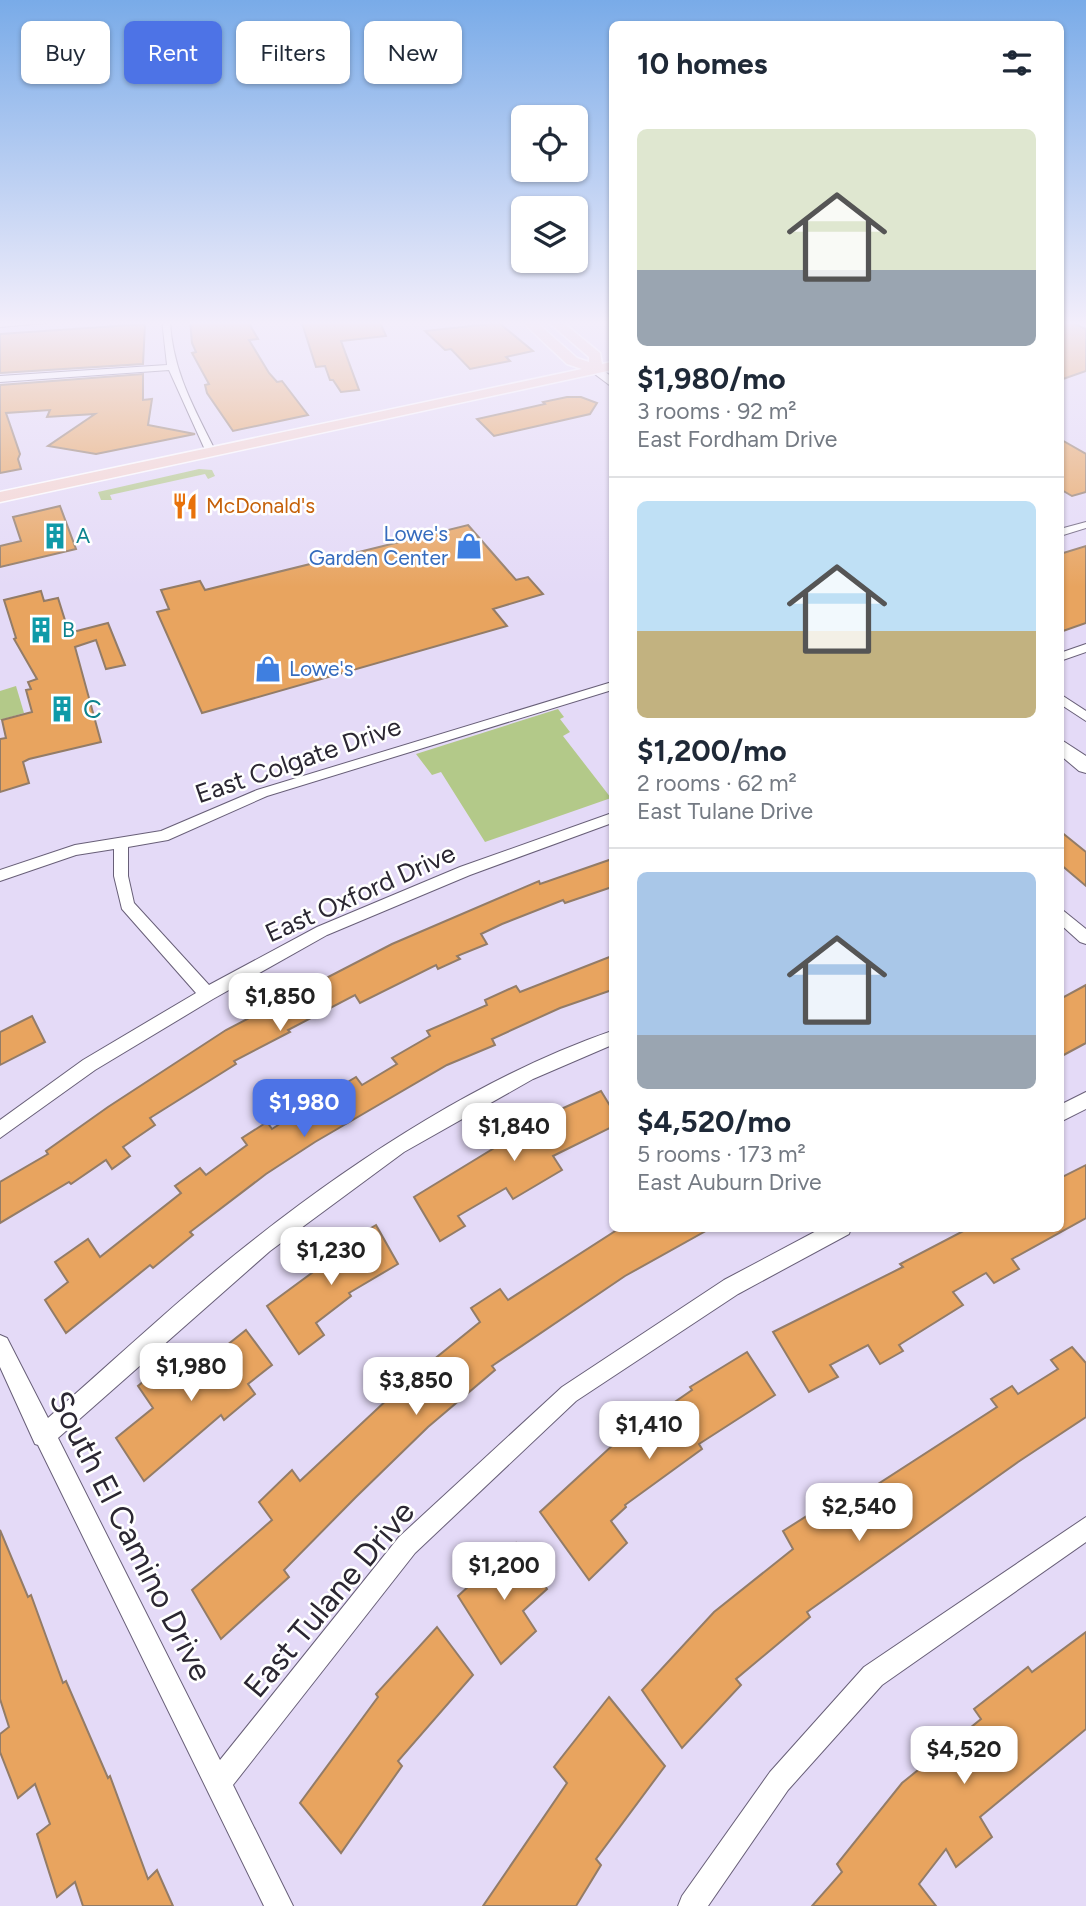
<!DOCTYPE html>
<html lang="en">
<head>
<meta charset="utf-8">
<style>
  :root { --surface:#fff; --page:#f2f2f3; --text:#1f2937; --muted:#747a83; --line:#e0e1e3; --accent:#4d73e6 }
  body { margin:0; font-family:Figtree,sans-serif; background:var(--page); color:var(--text); height:100vh; display:flex; flex-direction:column; font-size:26px; white-space:nowrap }
  * { box-sizing:border-box; margin:0 }
  p { font-size:23px; color:var(--muted) }
  .icon { flex:none; width:38px; height:38px; fill:none; stroke:currentColor; stroke-width:2; stroke-linecap:round; stroke-linejoin:round }
  .map { position:relative; flex:1; overflow:hidden }
  .side { position:absolute; left:609px; top:21px; width:455px; height:1211px; display:flex; flex-direction:column; background:var(--surface); border-radius:10px; box-shadow:0 2px 5px #0004 }
  .side>* { flex:none }
  .hud { position:absolute; left:21px; top:21px; width:483px; height:63px; display:flex; gap:14px }
  .fabs { position:absolute; left:511px; top:105px; display:grid; gap:14px }
  .fabs a { display:grid; place-items:center; width:77px; height:77px; border-radius:10px; background:var(--surface); box-shadow:0 2px 5px #0004; font-size:35px }
  .price { position:absolute; translate:-50% -60px; padding:0 16px; border-radius:14px; background:#fff; color:#222; font-size:23px; line-height:46px; filter:drop-shadow(0 2px 4px #0008) }
  .price::after { content:''; position:absolute; left:50%; top:42px; width:21px; height:16px; margin-left:-10px; background:inherit; clip-path:polygon(0 0,100% 0,50% 100%) }
  .price.on { background:var(--accent); color:#fff }
  ul { padding:0; list-style:none }
  li { display:grid; align-content:center; gap:14px; height:371px; padding:0 28px }
  li+li { border-top:2px solid var(--line) }
  li span { display:grid; place-items:center; height:217px; border-radius:10px; color:#555 }
  li>.icon { margin-inline-start:auto }
  span .icon { width:126px; height:126px; fill:#fffc; stroke-width:1 }
  li b { font-size:30px }
  h2 { display:flex; justify-content:space-between; align-items:center; height:84px; padding:0 28px; font-size:30px }
  .tag { padding:0 24px; border-radius:10px; background:var(--surface); box-shadow:0 2px 5px #0004; font-size:24px; line-height:63px }
  .tag.on { background:var(--accent); color:#fff }
  .map>svg:first-child { display:block }
  .green { fill:#b3c989 }
  .building { fill:#e8a45f; stroke:#937c67; stroke-width:2 }
  .lines { fill:none; stroke-linecap:round; stroke-linejoin:round }
  .street-casing { stroke:#685f78; stroke-width:2 }
  .secondary-casing { stroke:#685f78; stroke-width:2 }
  .primary-casing { stroke:#fff; stroke-width:3 }
  .street { fill:#fff; fill-rule:evenodd }
  .secondary { fill:#fff; fill-rule:evenodd }
  .primary { fill:#f5d5d0; fill-rule:evenodd }
  .labels { text-anchor:middle; stroke-width:5; stroke-linejoin:round; paint-order:stroke }
  .far-food-label { font-size:21px; fill:#c56008; stroke:#fff; text-anchor:start }
  .far-shop-label { font-size:21px; fill:#366cbe; stroke:#fff; text-anchor:end }
  .far-culture-label { font-size:21px; fill:#0d838f; stroke:#fff; text-anchor:start }
  .culture-label { font-size:26px; fill:#0d838f; stroke:#fff; text-anchor:start }
  .street-label { font-size:26px; fill:#2b2732; stroke:#fff }
  .near-street-label { font-size:32px; fill:#2b2732; stroke:#fff }
</style>
</head>
<body>
<div class="map">
<svg width="1086" height="1906" viewBox="0 0 1086 1906">
  <rect width="100%" height="100%" fill="#e4daf7"/>
  <g class="green">
    <path d="M199,469L212,470L215,476L208,479L205,474L110,495L112,500H101L98,492Z"/>
    <path d="M16,686L24,713L0,720V691Z"/>
    <path d="M558,709L564,717L560,719L570,732L563,736L611,798L485,842L441,772L432,775L416,754Z"/>
  </g>
  <g class="building">
    <path d="M190,320H247L258,339L249,340L269,373L277,382L282,381L308,415L233,431L207,393L205,385L209,384L192,353L196,352L192,343Z"/>
    <path d="M301,320H379L386,336L341,341L359,390L341,392L333,380H330L325,366L316,367Z"/>
    <path d="M1060,320H1067L1086,329V371L1060,380Z"/>
    <path d="M499,323L533,351L506,357L510,361L470,369L451,349L445,350L425,331Z"/>
    <path d="M145,324L143,364L0,373V334Z"/>
    <path d="M143,374V400L152,399L148,425L195,434L96,454L48,446L95,414L47,417L50,410L6,413L20,454L18,459L21,469L0,473V385Z"/>
    <path d="M567,397H581L597,403L590,414L494,436L477,419L545,404L543,402Z"/>
    <path d="M1060,439L1086,454V492L1072,496L1060,489Z"/>
    <path d="M60,506L76,549L0,567V546L21,541L13,517Z"/>
    <path d="M468,525L516,580L528,577L543,594L493,609L507,626L202,713L157,612L169,609L161,590L200,581L205,590Z"/>
    <path d="M1086,546V623L1060,632V554Z"/>
    <path d="M41,591L44,601L58,598L69,633L108,623L125,665L106,669L96,640L75,647L101,742L29,759L23,762L29,783L0,792V739L6,738L2,720L32,712L26,690L31,689L28,682L37,679L14,639L16,638L4,600Z"/>
    <path d="M1060,831L1086,852V886L1060,864Z"/>
    <path d="M612,859V887L565,903L563,900L502,924L481,934L487,944L457,956L460,959L438,969L436,965L360,1003L355,995L288,1030L290,1032L234,1061L236,1064L150,1118L155,1125L123,1147L130,1156L112,1169L106,1160L71,1184L69,1182L0,1223V1182L48,1154L46,1151L108,1107L226,1030L392,944L539,881L540,884Z"/>
    <path d="M612,956V990L560,1008L492,1039L495,1045L447,1065L315,1142L266,1174L190,1232L193,1235L153,1268L150,1265L66,1333L45,1300L68,1282L55,1262L88,1239L100,1257L181,1193L175,1186L200,1168L206,1175L247,1145L242,1138L267,1122L272,1129L309,1105L304,1098L326,1085L331,1092L356,1077L362,1085L397,1064L392,1058L430,1036L427,1031L487,1005L485,1000L516,986L520,992Z"/>
    <path d="M1086,985V1043L1060,1057V999Z"/>
    <path d="M32,1016L45,1042L0,1065V1032Z"/>
    <path d="M601,1091L612,1109V1127L553,1156L562,1170L513,1199L506,1188L458,1216L465,1226L440,1241L414,1197L550,1114Z"/>
    <path d="M1086,1165V1218L1012,1259L1019,1269L994,1283L986,1273L953,1292L963,1305L899,1345L903,1351L880,1364L868,1345L830,1365L838,1377L809,1392L773,1332L903,1267L900,1264L969,1228H1060V1178Z"/>
    <path d="M376,1225L398,1264L349,1293L351,1296L316,1323L324,1335L299,1354L267,1306L343,1250L340,1246Z"/>
    <path d="M620,1228H711L625,1276L492,1366L495,1370L428,1427L356,1497L284,1570L289,1577L221,1639L192,1590L272,1520L259,1502L292,1470L300,1481L406,1382L480,1322L471,1308L500,1289L508,1300Z"/>
    <path d="M246,1330L272,1365L248,1384L255,1394L224,1420L221,1415L144,1481L116,1438L153,1408L138,1386L163,1365L177,1385Z"/>
    <path d="M1072,1347L1086,1363V1417L1018,1462L807,1612L810,1617L736,1679L741,1685L682,1748L642,1690L714,1612L793,1549L783,1531L810,1514L816,1524L997,1407L991,1399L1012,1386L1018,1394L1058,1369L1051,1360Z"/>
    <path d="M747,1352L775,1395L699,1444L702,1449L625,1505L626,1507L611,1521L627,1543L589,1580L540,1512L614,1444L692,1390L690,1387Z"/>
    <path d="M0,1530L28,1597L31,1595L63,1683L66,1681L108,1778L110,1776L148,1879L157,1870L173,1906H83L75,1882L57,1897L37,1834L50,1824L35,1784L18,1798L0,1752V1734L9,1727L0,1699Z"/>
    <path d="M516,1543L547,1589L523,1611L536,1631L501,1664L458,1596Z"/>
    <path d="M437,1627L473,1675L398,1761L402,1766L341,1853L300,1803L378,1697L376,1694Z"/>
    <path d="M1086,1632V1729L980,1817L992,1837L956,1867L946,1849L919,1884L936,1906H812L842,1872L837,1864L902,1783L981,1719L974,1709L1028,1667L1032,1672Z"/>
    <path d="M609,1697L665,1766L596,1859L601,1865L576,1906H483L567,1783L554,1767Z"/>
  </g>
  <g class="lines">
    <g class="street-casing">
      <g id="street">
        <path d="M35,320H77L0,327V323Z"/>
        <path d="M162,320H170C172,370 194,408 216,452L214,454L206,452L169,370L0,382V376L167,365Z"/>
        <path d="M1086,522V528L1060,536V529Z"/>
        <path d="M1086,644V652L1060,661V653Z"/>
        <path d="M612,682V690L267,796L168,840L128,847V876L134,903L209,985L317,927L460,867L612,813V823L470,875L327,935L213,999L95,1070L0,1138V1120L83,1060L196,993L122,909L114,876V849L76,855L0,881V870L75,845L161,831L257,790Z"/>
        <path d="M1060,694L1086,711V721L1060,704Z"/>
        <path d="M1060,908L1086,929V944L1080,942L1060,924Z"/>
        <path d="M612,1031V1045L533,1079L404,1152L270,1251L58,1438L220,1760L399,1537L562,1387L724,1280L822,1228H851L849,1234L738,1294L576,1401L415,1553L233,1785L293,1906H264L38,1445L35,1444L0,1367V1335L7,1338L48,1418C117,1358 184,1294 256,1238C360,1156 487,1074 612,1031Z"/>
        <path d="M1086,1092V1109L1060,1122V1105Z"/>
        <path d="M1086,1517V1542L882,1685L788,1790L708,1906H678L682,1896L770,1772L864,1667Z"/>
      </g>
    </g>
    <g class="secondary-casing">
      <g id="secondary">
        <path d="M596,365L612,377V387L592,372V366Z"/>
        <path d="M1060,739L1086,756V773L1079,771L1060,755Z"/>
      </g>
    </g>
    <g class="primary-casing">
      <path id="primary" d="M520,320H534L577,358L589,362V357L546,320H560L600,353L602,364L612,362V370L0,502V492L582,369L567,364Z"/>
    </g>
    <use href="#street" class="street"/>
    <use href="#secondary" class="secondary"/>
    <use href="#primary" class="primary"/>
  </g>
  <linearGradient id="sky" x2="0" y2="1"><stop stop-color="#79abe8"/><stop offset="0.55" stop-color="#f3eefb"/><stop offset="1" stop-color="#f3eefb" stop-opacity="0"/></linearGradient>
  <rect width="1086" height="587" fill="url(#sky)"/>
  <defs>
    <g id="restaurant-bare" transform="scale(2.1)"><path d="M-5-6h1v4h1v-4h1v4h1v-4h1v5L-1.5 .5V6h-2V.5L-5-1ZM5-6V6H3V1.5H1.5Q1.5-4 5-6Z" fill="#e8710a" stroke="#fff" stroke-width="2.5" paint-order="stroke"/></g>
    <g id="building-bare" transform="scale(2.1)"><path d="M-4-6H4V6H1V3H-1V6H-4ZM-2.5-4.3h1.7v1.8h-1.7ZM.8-4.3h1.7v1.8H.8ZM-2.5-1h1.7V.8h-1.7ZM.8-1h1.7V.8H.8Z" fill="#0f9aa8" stroke="#fff" stroke-width="2.5" paint-order="stroke"/></g>
    <g id="shop-bare" transform="scale(2.1)"><path d="M-5-2.5h2.3a2.7 3.5 0 0 1 5.4 0H5L5.5 6h-11ZM-1.5-2.5h3a1.5 2.3 0 0 0-3 0Z" fill="#3f7fe0" stroke="#fff" stroke-width="2.5" paint-order="stroke"/></g>
  </defs>
  <g fill-rule="evenodd">
    <use href="#restaurant-bare" x="185" y="506"/>
    <use href="#building-bare" x="55" y="536"/>
    <use href="#shop-bare" x="469" y="546"/>
    <use href="#building-bare" x="41" y="630"/>
    <use href="#shop-bare" x="268" y="669"/>
    <use href="#building-bare" x="62" y="709"/>
  </g>
  <g class="labels">
    <g class="far-food-label">
      <text x="206" y="513">McDonald's</text>
    </g>
    <g class="far-shop-label">
      <text x="448" y="541">Lowe's<tspan x="448" dy="24">Garden Center</tspan></text>
      <text x="289" y="676" text-anchor="start">Lowe's</text>
    </g>
    <g class="far-culture-label">
      <text x="76" y="543">A</text>
      <text x="62" y="637">B</text>
    </g>
    <g class="culture-label">
      <text x="83" y="718">C</text>
    </g>
    <g class="street-label">
      <text transform="translate(298 760) rotate(-19)" y="9">East Colgate Drive</text>
      <text transform="translate(360 893) rotate(-24)" y="9">East Oxford Drive</text>
    </g>
    <g class="near-street-label">
      <text transform="translate(131 1536) rotate(63)" y="11">South El Camino Drive</text>
      <text transform="translate(329 1599) rotate(-50)" y="11">East Tulane Drive</text>
    </g>
  </g>
</svg>
<div class="fabs">
<a><svg class="icon" aria-label="locate" viewBox="0 0 24 24"><circle cx="12" cy="12" r="6"/><path d="M12 2v4M12 18v4M2 12h4M18 12h4"/></svg></a>
<a><svg class="icon" aria-label="layers" viewBox="0 0 24 24"><path d="M12 4l9 5-9 5-9-5zM3 14l9 5 9-5"/></svg></a>
</div>
<b class="price" style="left:280px;top:1033px">$1,850</b>
<b class="price on" style="left:304px;top:1139px">$1,980</b>
<b class="price" style="left:514px;top:1163px">$1,840</b>
<b class="price" style="left:331px;top:1287px">$1,230</b>
<b class="price" style="left:191px;top:1403px">$1,980</b>
<b class="price" style="left:416px;top:1417px">$3,850</b>
<b class="price" style="left:649px;top:1461px">$1,410</b>
<b class="price" style="left:859px;top:1543px">$2,540</b>
<b class="price" style="left:504px;top:1602px">$1,200</b>
<b class="price" style="left:964px;top:1786px">$4,520</b>
<div class="hud">
<a class="tag">Buy</a>
<a class="tag on">Rent</a>
<a class="tag">Filters</a>
<a class="tag">New</a>
</div>
<section class="side">
<h2>10 homes<svg class="icon" aria-label="filters" viewBox="0 0 24 24"><path d="M4 7h16M4 17h16"/><circle cx="9" cy="7" r="2"/><circle cx="15" cy="17" r="2"/></svg></h2>
<ul>
<li><span style="background:linear-gradient(#dfe7d0 65%,#9aa5b1 0)"><svg class="icon" aria-label="home" viewBox="0 0 24 24"><path d="M3 11l9-7 9 7M6 9v11h12V9"/></svg></span><div><b>$1,980/mo</b><p>3 rooms · 92 m²</p><p>East Fordham Drive</p></div></li>
<li><span style="background:linear-gradient(#bfe0f5 60%,#c2b280 0)"><svg class="icon" aria-label="home" viewBox="0 0 24 24"><path d="M3 11l9-7 9 7M6 9v11h12V9"/></svg></span><div><b>$1,200/mo</b><p>2 rooms · 62 m²</p><p>East Tulane Drive</p></div></li>
<li><span style="background:linear-gradient(#a9c7e8 75%,#9aa5b1 0)"><svg class="icon" aria-label="home" viewBox="0 0 24 24"><path d="M3 11l9-7 9 7M6 9v11h12V9"/></svg></span><div><b>$4,520/mo</b><p>5 rooms · 173 m²</p><p>East Auburn Drive</p></div></li>
</ul>
</section>
</div>
</body>
</html>
